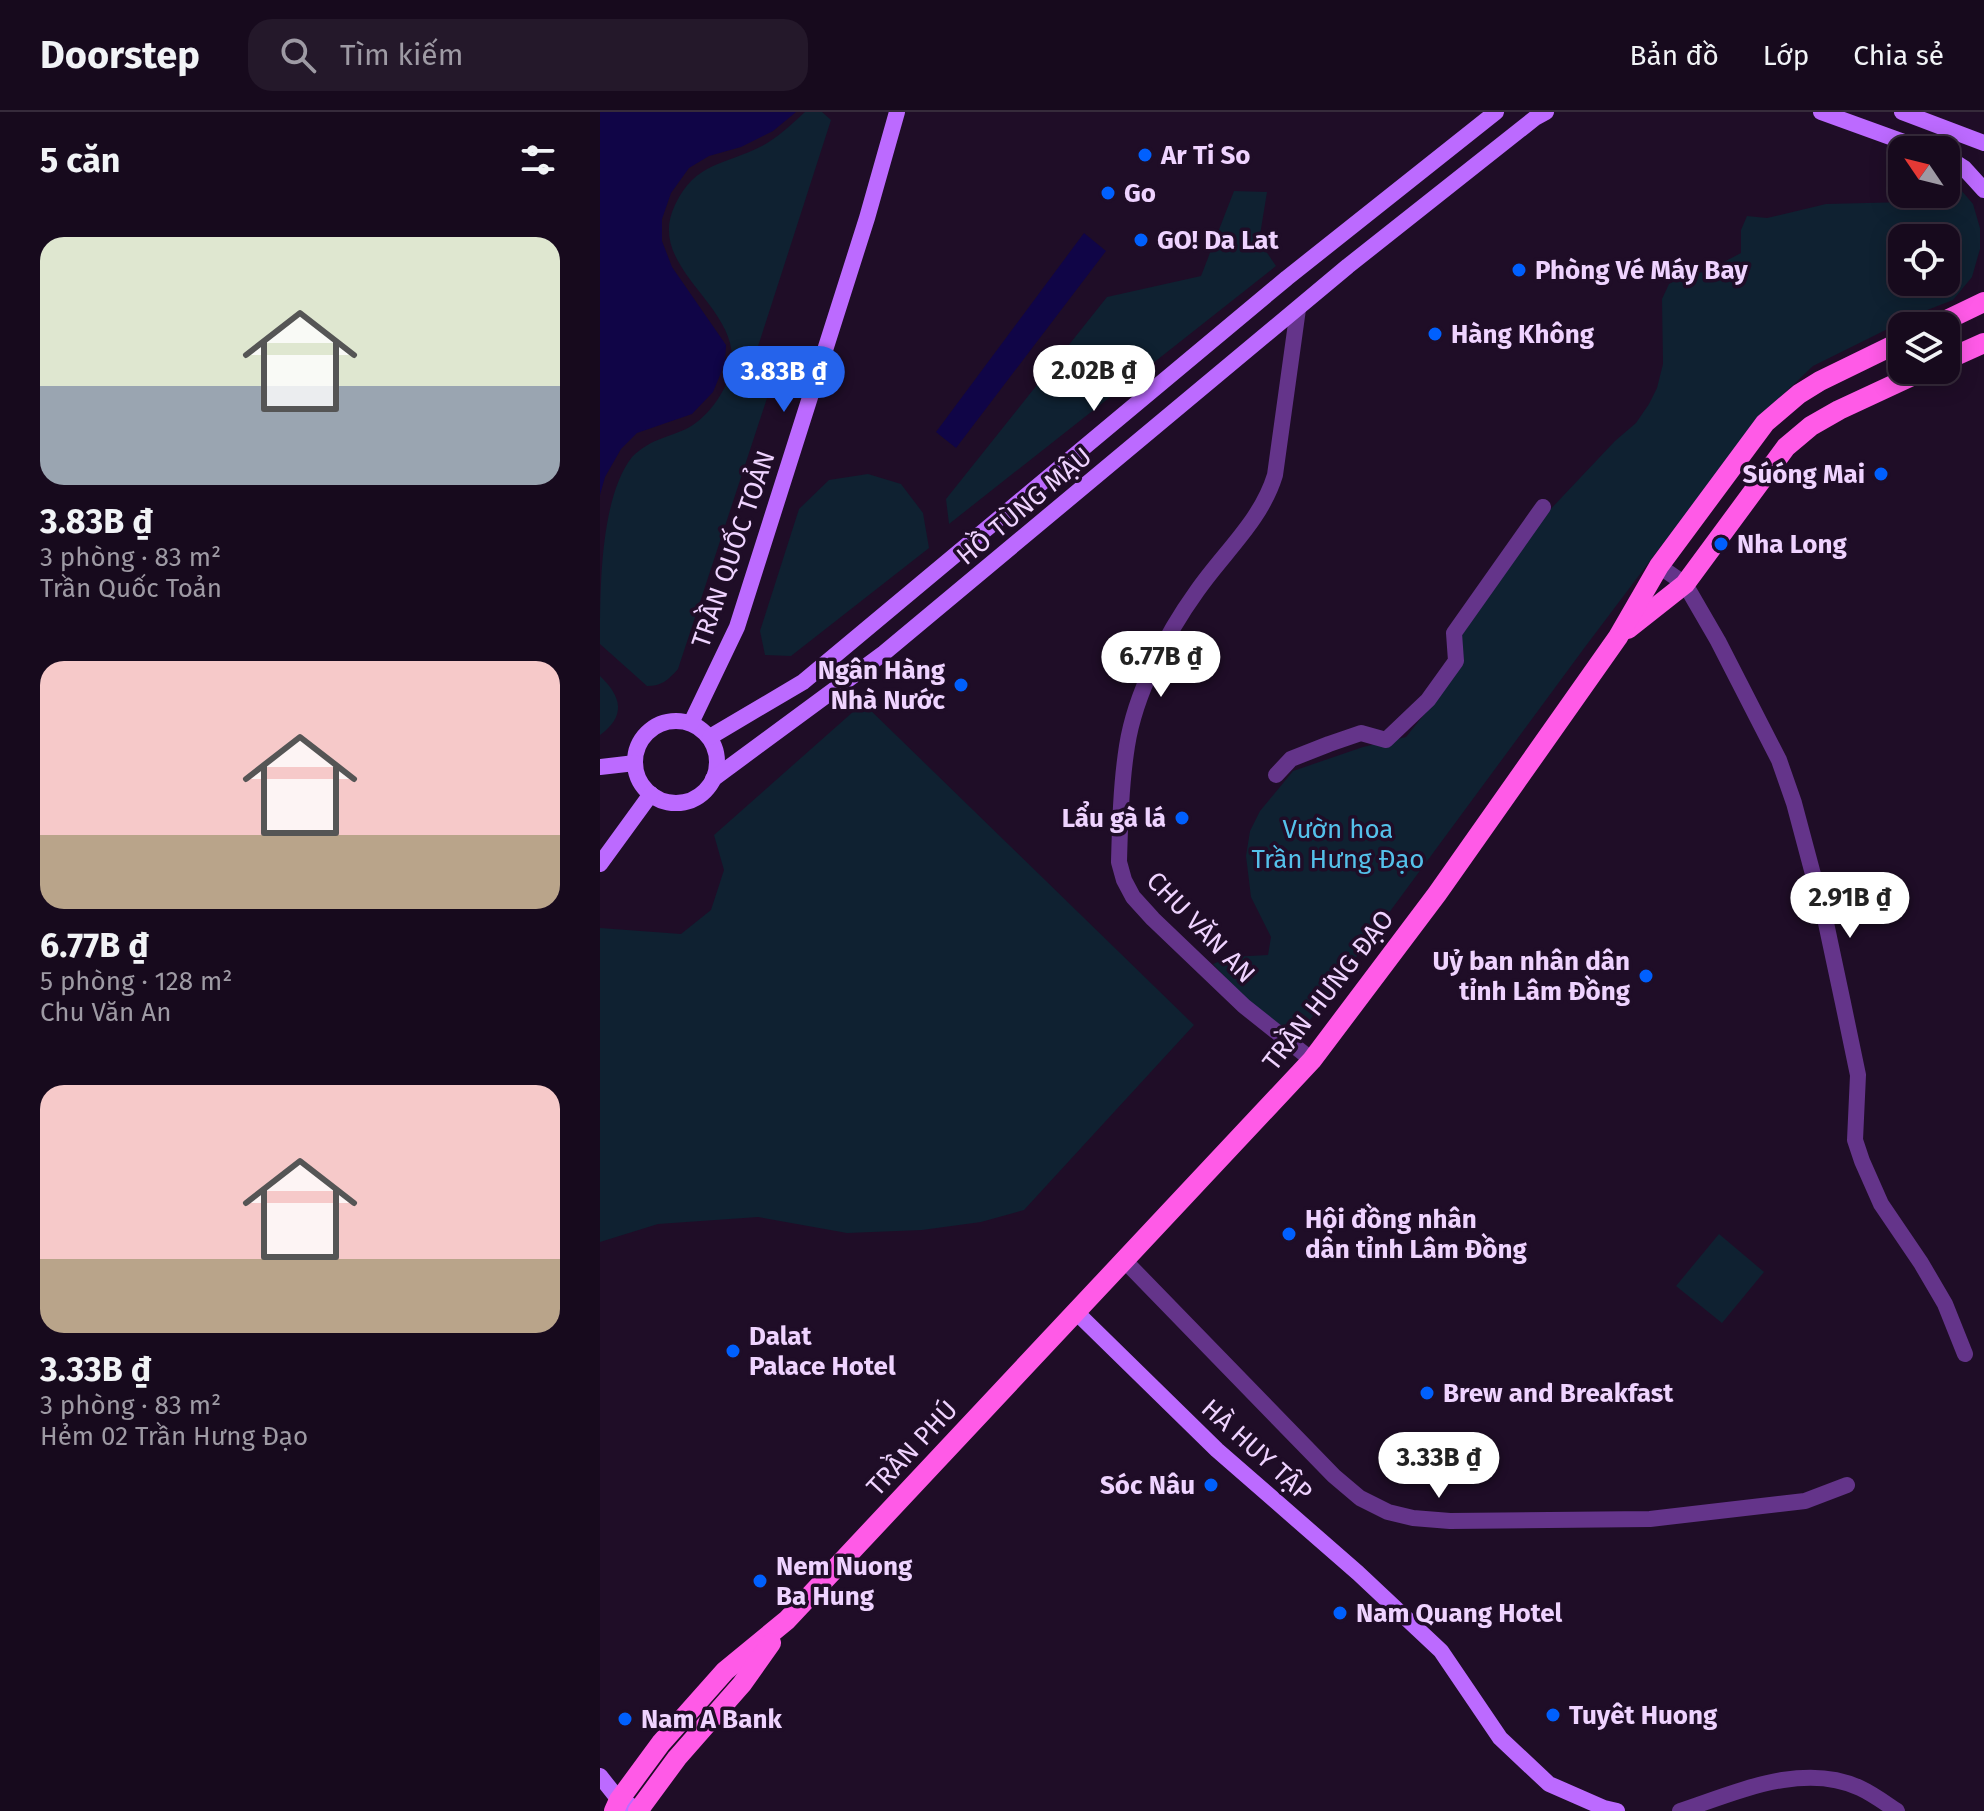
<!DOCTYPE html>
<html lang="vi">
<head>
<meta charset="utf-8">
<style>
  :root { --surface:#170a1d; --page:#24182a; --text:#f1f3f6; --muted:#9e9aa4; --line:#362b3b; --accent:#2563eb }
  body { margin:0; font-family:"Fira Sans",sans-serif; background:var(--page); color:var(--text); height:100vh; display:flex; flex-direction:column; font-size:30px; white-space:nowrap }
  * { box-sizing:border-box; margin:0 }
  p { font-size:26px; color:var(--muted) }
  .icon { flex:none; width:44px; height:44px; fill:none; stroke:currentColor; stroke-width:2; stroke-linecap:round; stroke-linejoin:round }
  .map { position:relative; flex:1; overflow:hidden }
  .drawer { display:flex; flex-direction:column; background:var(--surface); width:600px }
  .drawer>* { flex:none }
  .needle { width:52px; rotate:305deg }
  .buttons { position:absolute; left:1288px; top:24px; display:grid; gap:16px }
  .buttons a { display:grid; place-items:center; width:72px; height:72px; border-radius:16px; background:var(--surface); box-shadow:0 4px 20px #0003,0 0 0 2px var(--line); font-size:40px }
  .price { position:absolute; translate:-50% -68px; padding:0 18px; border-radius:28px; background:#fff; color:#222; font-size:26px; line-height:52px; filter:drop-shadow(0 2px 4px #0008) }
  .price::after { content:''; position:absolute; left:50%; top:48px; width:24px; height:18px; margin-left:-12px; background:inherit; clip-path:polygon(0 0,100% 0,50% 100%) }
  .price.active { background:var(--accent); color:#fff }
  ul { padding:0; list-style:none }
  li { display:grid; align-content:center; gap:16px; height:424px; padding:0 40px }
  li span { display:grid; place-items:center; height:248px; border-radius:24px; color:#555 }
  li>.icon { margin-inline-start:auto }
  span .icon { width:144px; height:144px; fill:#fffc; stroke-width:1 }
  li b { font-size:34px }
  h2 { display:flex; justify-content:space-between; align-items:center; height:96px; padding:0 40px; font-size:34px }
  header { display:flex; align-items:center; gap:48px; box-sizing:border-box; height:112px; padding:0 40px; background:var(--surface); border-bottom:2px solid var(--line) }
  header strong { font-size:38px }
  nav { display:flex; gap:44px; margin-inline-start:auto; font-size:28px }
  .search { width:560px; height:72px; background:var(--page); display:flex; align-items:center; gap:20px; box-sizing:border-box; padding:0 28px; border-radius:24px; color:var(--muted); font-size:30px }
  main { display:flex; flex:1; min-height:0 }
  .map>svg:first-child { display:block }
  .green { fill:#0f2131; fill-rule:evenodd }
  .water { fill:#100547 }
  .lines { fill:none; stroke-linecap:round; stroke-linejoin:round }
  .street { stroke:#64348a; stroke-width:16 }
  .secondary { stroke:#bc6aff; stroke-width:16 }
  .primary { stroke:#ff5ae7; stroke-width:20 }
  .poi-dot { fill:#0060fe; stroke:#1f0d27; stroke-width:3 }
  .labels { text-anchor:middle; stroke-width:7; stroke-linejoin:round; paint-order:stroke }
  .poi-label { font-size:26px; font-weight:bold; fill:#efd3ff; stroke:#1f0d27; text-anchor:start }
  .street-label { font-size:26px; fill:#efd3ff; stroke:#1f0d27 }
  .park-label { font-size:26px; fill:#54c1ea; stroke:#1f0d27 }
</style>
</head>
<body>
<header>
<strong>Doorstep</strong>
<div class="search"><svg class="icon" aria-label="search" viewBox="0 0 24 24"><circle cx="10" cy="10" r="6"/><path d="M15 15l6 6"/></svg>Tìm kiếm</div>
<nav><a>Bản đồ</a><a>Lớp</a><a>Chia sẻ</a></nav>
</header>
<main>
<section class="drawer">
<h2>5 căn<svg class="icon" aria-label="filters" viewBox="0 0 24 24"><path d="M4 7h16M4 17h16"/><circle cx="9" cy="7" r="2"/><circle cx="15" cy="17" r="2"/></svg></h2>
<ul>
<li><span style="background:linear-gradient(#dfe7d0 60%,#9aa5b1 0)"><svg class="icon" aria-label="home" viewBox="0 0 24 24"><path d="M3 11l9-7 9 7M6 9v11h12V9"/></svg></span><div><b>3.83B ₫</b><p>3 phòng · 83 m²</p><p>Trần Quốc Toản</p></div></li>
<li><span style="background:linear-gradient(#f6c9c9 70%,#b9a48a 0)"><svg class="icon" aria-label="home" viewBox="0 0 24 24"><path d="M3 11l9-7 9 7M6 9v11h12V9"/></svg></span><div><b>6.77B ₫</b><p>5 phòng · 128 m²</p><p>Chu Văn An</p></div></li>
<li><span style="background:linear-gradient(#f6c9c9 70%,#b9a48a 0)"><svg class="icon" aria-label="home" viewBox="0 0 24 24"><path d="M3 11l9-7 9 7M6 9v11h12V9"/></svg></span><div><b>3.33B ₫</b><p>3 phòng · 83 m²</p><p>Hẻm 02 Trần Hưng Đạo</p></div></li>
</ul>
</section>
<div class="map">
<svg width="1384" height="1699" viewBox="0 0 1384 1699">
  <rect width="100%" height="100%" fill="#1f0d27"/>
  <g class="green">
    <path d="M205,0H222L231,8L153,250L171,274L78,557C68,568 62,574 47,574L0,532C0,477 0,386 32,345C51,327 64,327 86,317C106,307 124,283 130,261C148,196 43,158 75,93C95,50 125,53 162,34C177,26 192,12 205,0Z"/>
    <path d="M1346,68L1355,71L1373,92L1380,116V137L1372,165L1353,188L1322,200L1213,254L1157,307L985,535L701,920L693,926L641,882L613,852L630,845L668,843L671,825L651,785L646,744L650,719L660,699L693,659L763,635L806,625L855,564L861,524L946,402L1015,329L1036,311L1049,292L1057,276L1063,252L1062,187L1069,172L1088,162L1113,159L1120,152L1141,141V118L1147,104L1167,106L1226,92L1307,90L1311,82H1346ZM1302,126H1346V170H1302Z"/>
    <path d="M634,79L667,80L659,129L676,154L349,412L346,387L507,185L601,164Z"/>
    <path d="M268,362L301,372L323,401L329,436L191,544L165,543L160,519L199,397L229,368Z"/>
    <path d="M0,564C22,585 26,604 0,623Z"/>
    <path d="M263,591L594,913L424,1098L381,1110L322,1118L247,1121L158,1105L58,1112L0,1130V816L81,822L111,798L124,758L114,723Z"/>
    <path d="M1119,1122L1164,1160L1122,1211L1076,1174Z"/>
  </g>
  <g class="water">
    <path d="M0,0H196L173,19L141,35L109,44L89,56L71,81L62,107V129L72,155L126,233L125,251L113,280L92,302L37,321L21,337L5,365L0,383Z"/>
    <path d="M484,121L506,139L356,336L336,320Z"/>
  </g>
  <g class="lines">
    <g class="street">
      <path d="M698,197L675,363C661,409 624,440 597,479C566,522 535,582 527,634C521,672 520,712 519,750L524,768L533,785L553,807L644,894L712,948"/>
      <path d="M1059,454L1085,472L1118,529L1179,648L1194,691L1226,811L1243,891L1258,963L1255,1028L1262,1049L1281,1092L1321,1151L1345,1192L1365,1242"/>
      <path d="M676,663L691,647L729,632L761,621L786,628L828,588L856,549L854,521L943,395"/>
      <path d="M523,1147L734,1364L760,1386L788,1400L813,1406L850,1409L1050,1407L1205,1389L1247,1373"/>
      <path d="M1080,1699C1135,1681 1203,1649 1260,1676C1273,1682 1285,1691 1297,1699"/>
    </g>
    <g class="secondary">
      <path d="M1221,0L1326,38"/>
      <path d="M1302,0L1384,31"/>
      <path d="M1350,47L1364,56L1384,78"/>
      <circle cx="76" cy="650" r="41"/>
      <path d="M91,611L137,515L267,106L297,0"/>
      <path d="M110,625L203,570L687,166L896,0"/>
      <path d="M0,655L35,651"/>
      <path d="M113,667L284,541L748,154L935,6L946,0"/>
      <path d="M0,752L51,682"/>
      <path d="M475,1199L617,1338L758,1461L841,1539L900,1626L949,1672L1004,1696L1017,1699"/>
      <path d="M0,1664L19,1688L30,1693"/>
    </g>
    <g class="primary">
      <path d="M1334,214L1384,190"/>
      <path d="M1346,248L1384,231"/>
      <path d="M1028,517L1085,472L1186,335L1211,314L1239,298L1325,258"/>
      <path d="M14,1699L19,1688L61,1631L125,1559L187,1508L712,948L837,782L1018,525L1059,454L1165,311L1199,282L1220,269L1302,229"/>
      <path d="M38,1699L77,1646L142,1572L171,1531"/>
    </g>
  </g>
  <g class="poi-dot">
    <circle cx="545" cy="43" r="8"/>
    <circle cx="508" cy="81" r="8"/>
    <circle cx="541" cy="128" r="8"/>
    <circle cx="919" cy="158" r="8"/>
    <circle cx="835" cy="222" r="8"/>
    <circle cx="1281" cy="362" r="8"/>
    <circle cx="1121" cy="432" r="8"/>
    <circle cx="361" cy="573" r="8"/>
    <circle cx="582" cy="706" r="8"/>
    <circle cx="1046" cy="864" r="8"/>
    <circle cx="689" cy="1122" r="8"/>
    <circle cx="133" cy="1239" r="8"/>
    <circle cx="827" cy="1281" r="8"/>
    <circle cx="611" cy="1373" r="8"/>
    <circle cx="160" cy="1469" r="8"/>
    <circle cx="740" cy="1501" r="8"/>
    <circle cx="953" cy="1603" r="8"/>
    <circle cx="25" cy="1607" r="8"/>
  </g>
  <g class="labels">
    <g class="poi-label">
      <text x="561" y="52">Ar Ti So</text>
      <text x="524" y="90">Go</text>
      <text x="557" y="137">GO! Da Lat</text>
      <text x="935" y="167">Phòng Vé Máy Bay</text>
      <text x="851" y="231">Hàng Không</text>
      <text x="1265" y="371" text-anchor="end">Súóng Mai</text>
      <text x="1137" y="441">Nha Long</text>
      <text x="345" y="567" text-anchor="end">Ngân Hàng<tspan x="345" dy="30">Nhà Nước</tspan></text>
      <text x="566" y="715" text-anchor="end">Lẩu gà lá</text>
      <text x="1030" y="858" text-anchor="end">Uỷ ban nhân dân<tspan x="1030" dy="30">tỉnh Lâm Đồng</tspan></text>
      <text x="705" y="1116">Hội đồng nhân<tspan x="705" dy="30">dân tỉnh Lâm Đồng</tspan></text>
      <text x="149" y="1233">Dalat<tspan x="149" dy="30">Palace Hotel</tspan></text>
      <text x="843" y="1290">Brew and Breakfast</text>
      <text x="595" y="1382" text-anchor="end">Sóc Nâu</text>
      <text x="176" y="1463">Nem Nuong<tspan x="176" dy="30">Ba Hung</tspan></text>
      <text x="756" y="1510">Nam Quang Hotel</text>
      <text x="969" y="1612">Tuyêt Huong</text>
      <text x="41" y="1616">Nam A Bank</text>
    </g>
    <g class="street-label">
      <text transform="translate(424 394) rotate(-40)" y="9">HỒ TÙNG MẬU</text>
      <text transform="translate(133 437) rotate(-71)" y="9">TRẦN QUỐC TOẢN</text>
      <text transform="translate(601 815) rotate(46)" y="9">CHU VĂN AN</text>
      <text transform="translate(728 878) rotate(-52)" y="9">TRẦN HƯNG ĐẠO</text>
      <text transform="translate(312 1336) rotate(-47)" y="9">TRẦN PHÚ</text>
      <text transform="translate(657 1338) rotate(42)" y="9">HÀ HUY TẬP</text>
    </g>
    <g class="park-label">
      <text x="738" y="726">Vườn hoa<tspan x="738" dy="30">Trần Hưng Đạo</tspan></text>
    </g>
  </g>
</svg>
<div class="buttons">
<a><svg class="needle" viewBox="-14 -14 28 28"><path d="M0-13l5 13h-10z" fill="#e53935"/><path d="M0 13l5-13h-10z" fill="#9e9aa4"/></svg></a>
<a><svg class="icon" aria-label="locate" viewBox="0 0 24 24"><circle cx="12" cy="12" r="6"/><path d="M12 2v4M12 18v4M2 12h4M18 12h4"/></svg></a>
<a><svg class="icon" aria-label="layers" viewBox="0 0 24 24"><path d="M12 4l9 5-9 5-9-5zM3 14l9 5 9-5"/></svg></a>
</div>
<b class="price" style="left:494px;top:301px">2.02B ₫</b>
<b class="price active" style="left:184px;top:302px">3.83B ₫</b>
<b class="price" style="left:561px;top:587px">6.77B ₫</b>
<b class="price" style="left:1250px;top:828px">2.91B ₫</b>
<b class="price" style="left:839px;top:1388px">3.33B ₫</b>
</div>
</main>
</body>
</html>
